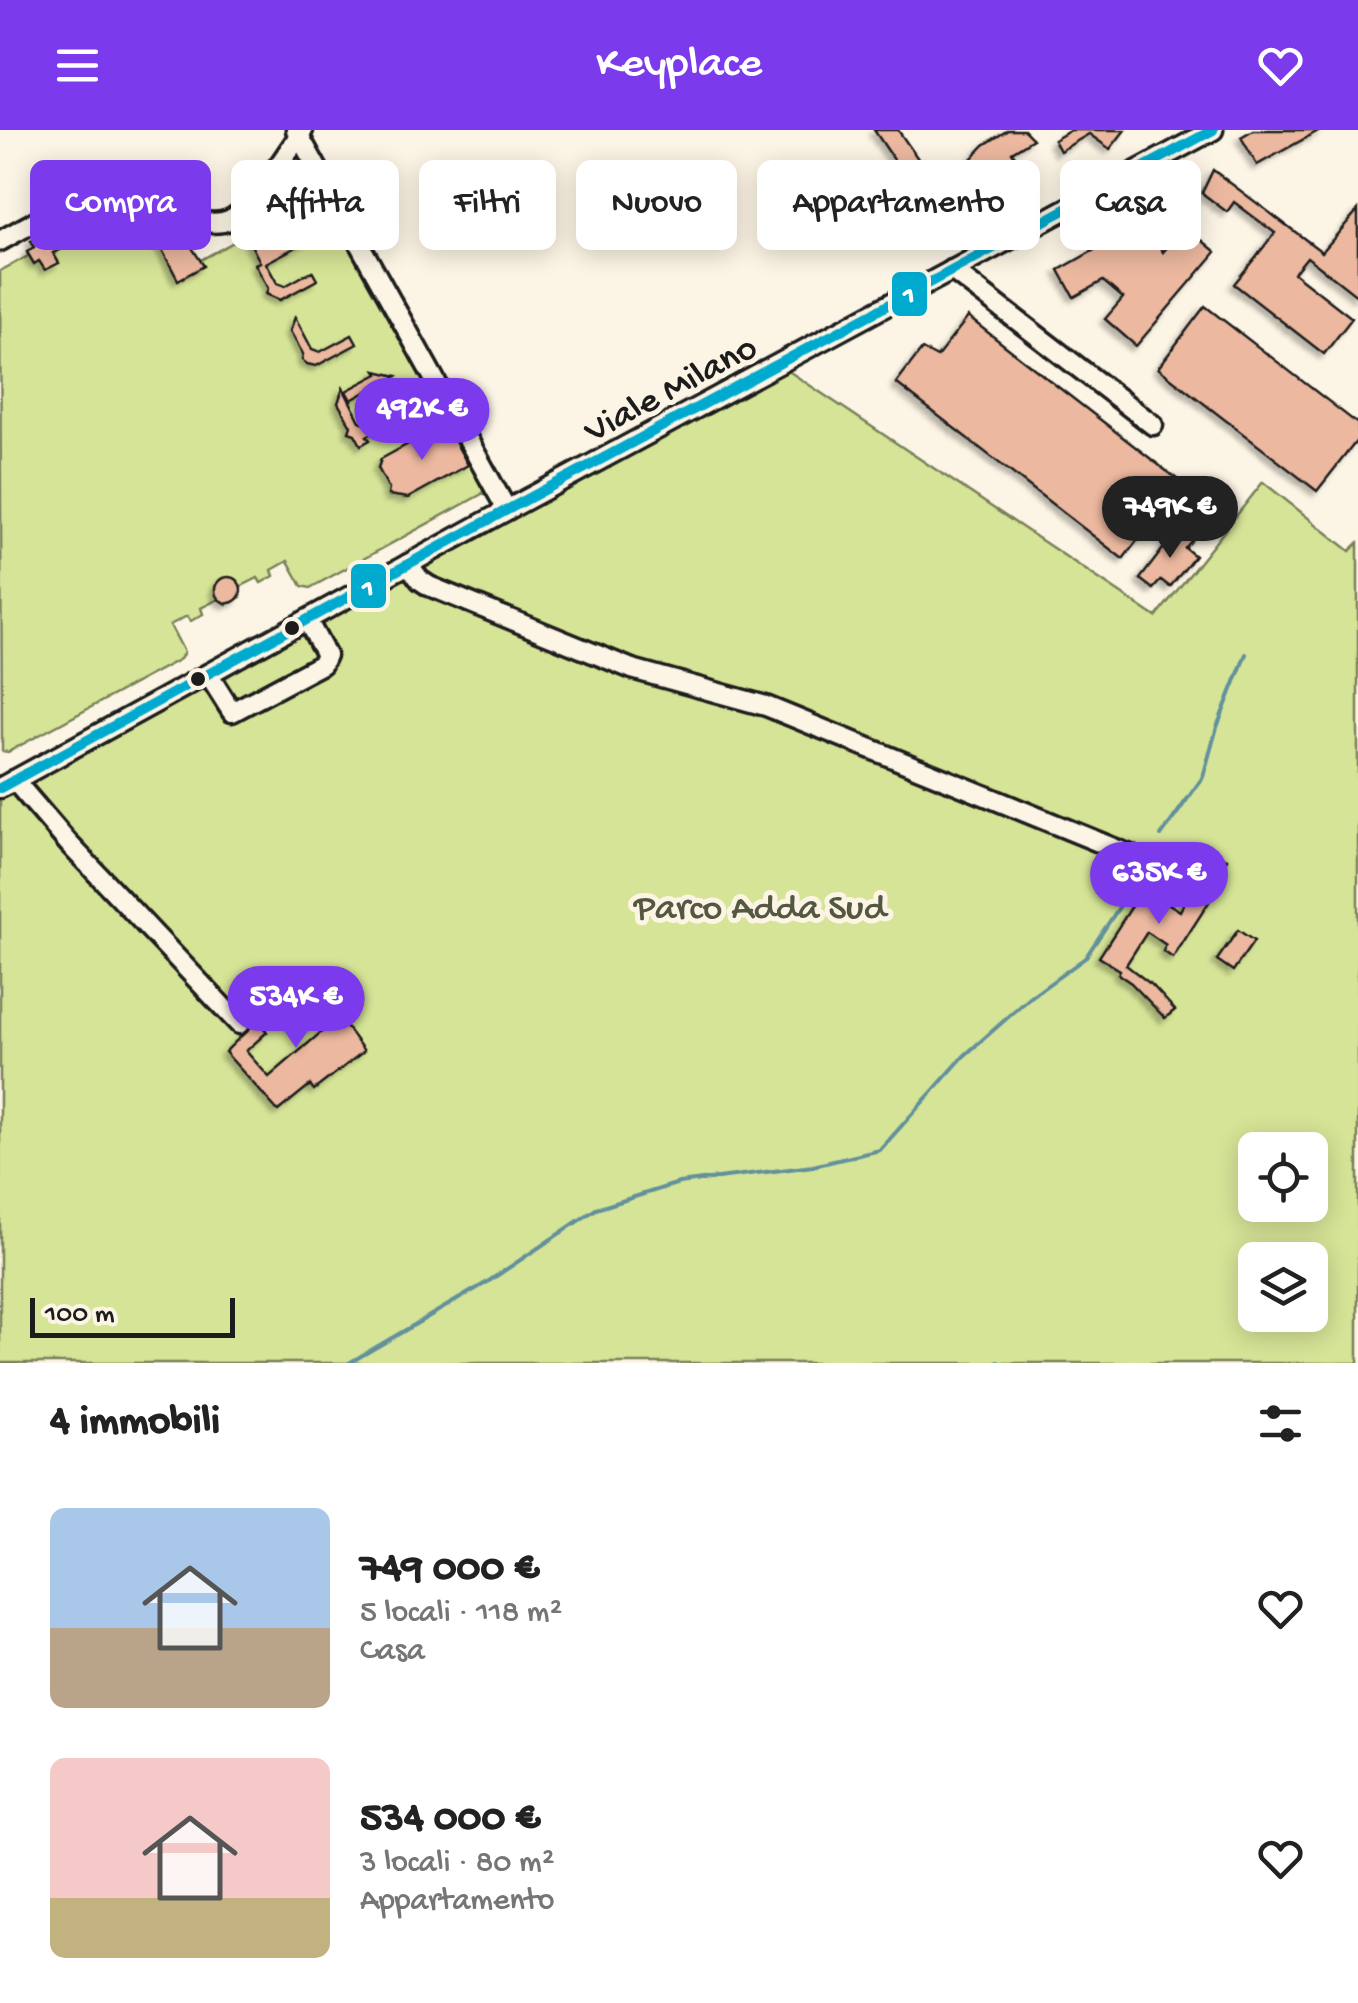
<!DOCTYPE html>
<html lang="it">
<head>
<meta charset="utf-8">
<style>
  :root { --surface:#fff; --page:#f6f6f6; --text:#222; --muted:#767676; --accent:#7c3aed }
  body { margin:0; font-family:"Gochi Hand",sans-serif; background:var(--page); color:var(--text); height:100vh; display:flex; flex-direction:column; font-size:38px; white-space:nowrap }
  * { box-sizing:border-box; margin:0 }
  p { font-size:32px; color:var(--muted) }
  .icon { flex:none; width:55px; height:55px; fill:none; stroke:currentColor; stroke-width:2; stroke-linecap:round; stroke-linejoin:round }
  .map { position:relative; height:1233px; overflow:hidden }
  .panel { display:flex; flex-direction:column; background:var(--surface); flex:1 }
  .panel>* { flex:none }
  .hud { position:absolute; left:30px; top:30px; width:1300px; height:90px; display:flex; gap:20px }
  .fabs { position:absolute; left:1238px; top:1002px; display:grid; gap:20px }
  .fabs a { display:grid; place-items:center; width:90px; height:90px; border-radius:15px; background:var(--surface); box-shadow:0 5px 25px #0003; font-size:50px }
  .scale { position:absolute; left:30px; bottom:25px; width:205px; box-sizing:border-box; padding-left:10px; border:5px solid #1c1c1c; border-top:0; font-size:28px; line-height:35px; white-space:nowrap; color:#1c1c1c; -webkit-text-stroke:8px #fcf5e5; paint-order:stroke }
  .price { position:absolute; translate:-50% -85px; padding:0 22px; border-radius:35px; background:var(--accent); color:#fff; font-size:32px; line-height:65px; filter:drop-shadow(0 2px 5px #0008) }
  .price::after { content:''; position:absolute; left:50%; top:60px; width:30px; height:22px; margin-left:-15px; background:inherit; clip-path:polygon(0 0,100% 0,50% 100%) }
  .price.active { background:#222; color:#fff }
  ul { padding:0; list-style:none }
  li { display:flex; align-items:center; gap:30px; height:250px; padding:0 50px }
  li span { display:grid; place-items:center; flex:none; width:280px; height:200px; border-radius:15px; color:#555 }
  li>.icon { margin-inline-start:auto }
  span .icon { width:120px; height:120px; fill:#fffc; stroke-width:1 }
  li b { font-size:42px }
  h2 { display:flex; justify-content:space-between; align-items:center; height:120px; padding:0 50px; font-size:42px }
  .tag { padding:0 35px; border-radius:15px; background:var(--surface); box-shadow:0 5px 25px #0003; font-size:35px; line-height:90px }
  .tag.active { background:var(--accent); color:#fff }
  header { display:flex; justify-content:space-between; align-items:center; height:130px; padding:0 50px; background:var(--accent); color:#fff; font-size:45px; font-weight:600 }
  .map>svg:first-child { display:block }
  .green { fill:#d6e497; stroke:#79805a; stroke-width:2.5; fill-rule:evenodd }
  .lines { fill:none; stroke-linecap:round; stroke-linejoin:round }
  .stream { stroke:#62909c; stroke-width:4 }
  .building { fill:#ecb89f; stroke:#1c1c1c; stroke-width:2.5; filter:url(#shadow) }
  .minor-casing { stroke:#1c1c1c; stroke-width:25 }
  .minor { stroke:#fcf5e5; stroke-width:18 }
  .bus-1-casing { stroke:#fcf5e5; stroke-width:18 }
  .bus-1 { stroke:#00a9ce; stroke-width:10 }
  .bus-dot { fill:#1c1c1c; stroke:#fcf5e5; stroke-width:4 }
  .labels { text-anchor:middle; stroke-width:10; stroke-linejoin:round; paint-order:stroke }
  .street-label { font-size:38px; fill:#1c1c1c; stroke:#fcf5e5 }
  .park-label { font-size:38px; fill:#545841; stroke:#fcf5e5 }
  .line-badge { stroke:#fcf5e5; stroke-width:4 }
  .badge-label { font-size:28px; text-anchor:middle; font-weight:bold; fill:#fff }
</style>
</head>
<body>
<header><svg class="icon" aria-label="menu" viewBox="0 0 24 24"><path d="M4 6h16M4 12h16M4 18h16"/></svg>Keyplace<svg class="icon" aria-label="heart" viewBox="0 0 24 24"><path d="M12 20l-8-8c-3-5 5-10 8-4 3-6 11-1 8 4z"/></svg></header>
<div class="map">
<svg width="1358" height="1233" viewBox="0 0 1358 1233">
  <defs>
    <filter id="shadow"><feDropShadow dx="-4.5" dy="4.5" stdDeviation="2.5" flood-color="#0004"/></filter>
  </defs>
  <rect width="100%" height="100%" fill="#fcf5e5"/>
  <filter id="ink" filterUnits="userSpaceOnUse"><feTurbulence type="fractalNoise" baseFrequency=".01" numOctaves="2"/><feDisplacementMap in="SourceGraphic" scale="20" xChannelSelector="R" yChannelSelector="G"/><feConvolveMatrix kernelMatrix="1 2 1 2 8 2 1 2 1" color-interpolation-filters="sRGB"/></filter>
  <g filter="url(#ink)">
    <g class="green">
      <path d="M322,64L484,357L482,364L310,458L302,456L288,431L272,440L274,446L261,453L258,448L240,457L241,467L227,474L219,469L201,478L203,484L191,491L187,486L170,495L184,522L180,529L8,622L2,621L0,141L28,126L27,122L34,117L31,111L42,105L45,111L54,108L56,110L111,80L124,104L151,90L155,92L182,140Z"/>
      <path d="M784,238L1156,487L1263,352L1350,421L1358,413V1233H0V666ZM1255,1020H1310V1075H1255ZM1255,1130H1310V1185H1255Z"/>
    </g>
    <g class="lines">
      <g class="stream">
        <path d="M1161,706L1203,647L1217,597L1246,524"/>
        <path d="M349,1233L486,1153L596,1079L679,1053L813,1036L880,1020L964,926L1031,867L1085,828L1132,758"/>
        <path d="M996,1233L999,1232"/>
      </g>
    </g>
    <g class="building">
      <path d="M874,0H898L923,36L946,46L970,30L984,15L1008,0H1024L1033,9L1012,22L1020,34L998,48L1006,63L990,72L974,41L954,55L970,84L948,96L930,63L921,70Z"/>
      <path d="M1071,0H1125L1110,19L1089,4L1060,21L1054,10Z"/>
      <path d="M1253,0H1320L1257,35L1241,7Z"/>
      <path d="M1213,40L1322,122L1358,80V167L1307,127L1294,143L1352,188L1324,224L1234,154L1275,103L1234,72L1227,82L1202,63Z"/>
      <path d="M294,79L311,109L266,133L277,153L285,156L312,141L317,150L280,170L266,164L268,158L255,134L260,132L246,105Z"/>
      <path d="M1146,91L1163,122L1185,96L1216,122L1136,216L1105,189L1123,168L1103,151L1074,167L1059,140Z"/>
      <path d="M180,99L204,136L178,150L158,112Z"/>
      <path d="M42,105L45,111L54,108L60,120L53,123L59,133L45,140L39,131L34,134L27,122L34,117L31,111Z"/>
      <path d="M1205,176L1358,294V309L1317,361L1158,238Z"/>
      <path d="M295,187L312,219L320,222L352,205L357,214L316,236L307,234L302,230L303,224L290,201Z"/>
      <path d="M968,187L1182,353L1123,429L896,253L922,219L937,227Z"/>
      <path d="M376,241L397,246L392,249L407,277L400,281L403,287L367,306L370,310L361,315L355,304L349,302L351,296L338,273L343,258L360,291L368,294L396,279L382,253L351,270L346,261L378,244Z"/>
      <path d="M445,294L468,335L408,368L388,365L389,359L378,338L381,329Z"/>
      <path d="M1179,398L1193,409L1185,418L1195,426L1170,457L1161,450L1153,459L1140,449Z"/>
      <circle cx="228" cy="460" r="13"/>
      <path d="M1213,723L1227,729L1209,772L1173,828L1163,821L1166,815L1147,802L1126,835L1153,856L1175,880L1165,888L1131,853L1118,844L1120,840L1099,827L1156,739L1172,749L1160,768L1180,781L1192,758L1198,760Z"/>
      <path d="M1238,800L1254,811L1233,841L1217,830Z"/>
      <path d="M317,837L324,845L287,881L285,878L264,898L267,902L246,921L269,947L339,887L364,921L314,960L310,955L278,981L225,922L309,839Z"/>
    </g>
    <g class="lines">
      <g class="minor-casing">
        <g id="minor">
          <path d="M296,0L507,380"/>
          <path d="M0,111C31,94 72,68 108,67C142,66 200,103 229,90C253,79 287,22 303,0"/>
          <path d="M952,140L1153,295"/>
          <path d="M408,434L420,450L429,456L632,539L766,576L1133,726"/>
          <path d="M208,544L232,582L322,534L326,525L307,490"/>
          <path d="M14,650L70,715L239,894"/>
          <path d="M0,658L507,380L1213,0"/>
        </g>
      </g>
      <use href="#minor" class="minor"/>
      <g class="bus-1-casing">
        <path id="bus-1" d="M0,658L507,380L1213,0"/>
      </g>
      <use href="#bus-1" class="bus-1"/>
    </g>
  </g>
  <g class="bus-dot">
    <circle cx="292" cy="498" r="9"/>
    <circle cx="198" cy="549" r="9"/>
  </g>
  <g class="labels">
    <g class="street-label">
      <text transform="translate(669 256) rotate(-28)" y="13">Viale Milano</text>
    </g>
    <g class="park-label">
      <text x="760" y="787">Parco Adda Sud</text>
    </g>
  </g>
  <g class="line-badge">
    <rect x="890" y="140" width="39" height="48" rx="10" fill="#00a9ce"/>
    <rect x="349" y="432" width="39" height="48" rx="10" fill="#00a9ce"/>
  </g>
  <g class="badge-label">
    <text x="909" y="173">1</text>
    <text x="368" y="466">1</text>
  </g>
</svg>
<div class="fabs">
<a><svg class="icon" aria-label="locate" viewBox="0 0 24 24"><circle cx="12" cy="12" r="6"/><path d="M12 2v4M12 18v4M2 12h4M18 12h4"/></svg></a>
<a><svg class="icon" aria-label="layers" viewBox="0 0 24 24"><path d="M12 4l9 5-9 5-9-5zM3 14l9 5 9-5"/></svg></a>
</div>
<div class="scale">100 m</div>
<b class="price" style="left:422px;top:333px">492K €</b>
<b class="price active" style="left:1170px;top:431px">749K €</b>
<b class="price" style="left:1159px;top:797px">635K €</b>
<b class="price" style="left:296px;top:921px">534K €</b>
<div class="hud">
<a class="tag active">Compra</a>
<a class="tag">Affitta</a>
<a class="tag">Filtri</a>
<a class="tag">Nuovo</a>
<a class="tag">Appartamento</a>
<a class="tag">Casa</a>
</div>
</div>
<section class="panel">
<h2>4 immobili<svg class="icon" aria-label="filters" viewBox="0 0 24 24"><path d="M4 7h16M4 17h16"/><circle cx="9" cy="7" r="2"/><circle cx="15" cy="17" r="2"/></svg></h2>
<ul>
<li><span style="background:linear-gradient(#a9c7e8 60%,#b9a48a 0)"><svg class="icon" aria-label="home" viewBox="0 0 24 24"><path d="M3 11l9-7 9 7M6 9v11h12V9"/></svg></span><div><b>749 000 €</b><p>5 locali · 118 m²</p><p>Casa</p></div><svg class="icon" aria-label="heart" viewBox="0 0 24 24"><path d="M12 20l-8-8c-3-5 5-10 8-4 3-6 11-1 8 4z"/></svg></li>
<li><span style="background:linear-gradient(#f6c9c9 70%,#c2b280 0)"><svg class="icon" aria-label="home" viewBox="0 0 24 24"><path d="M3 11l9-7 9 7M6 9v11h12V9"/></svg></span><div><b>534 000 €</b><p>3 locali · 80 m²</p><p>Appartamento</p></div><svg class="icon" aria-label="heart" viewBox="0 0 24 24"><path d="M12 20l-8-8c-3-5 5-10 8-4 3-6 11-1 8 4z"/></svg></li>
</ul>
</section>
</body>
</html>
